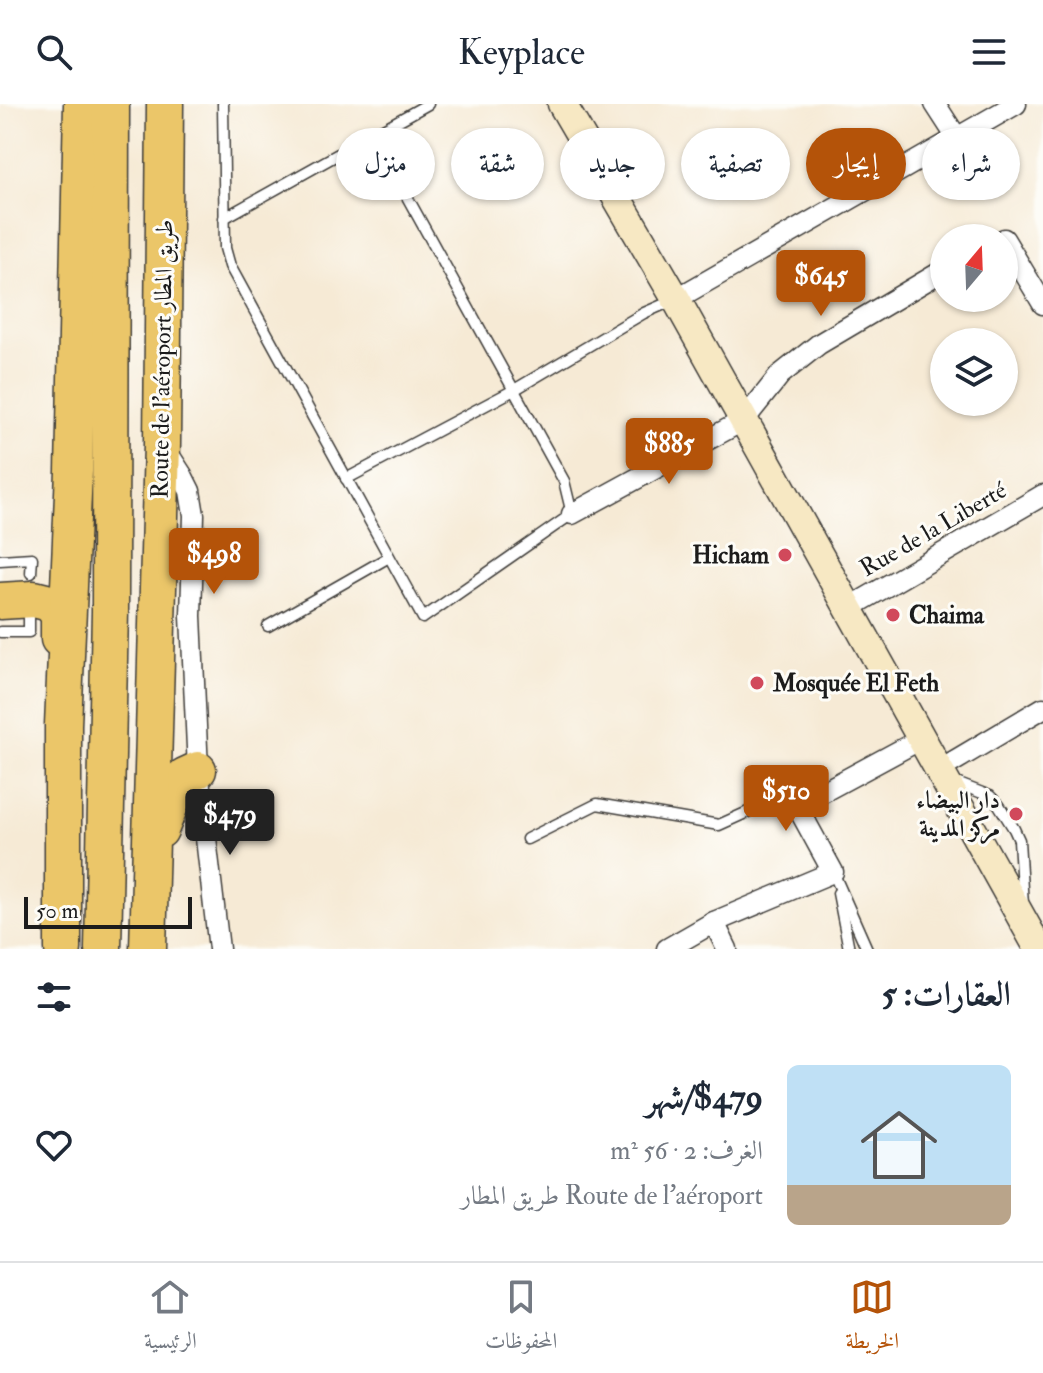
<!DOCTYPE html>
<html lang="ar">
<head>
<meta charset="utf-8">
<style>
  :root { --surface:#fff; --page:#f2f2f3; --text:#1f2937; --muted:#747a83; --line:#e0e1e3; --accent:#b45309 }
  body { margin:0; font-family:"IM FELL Double Pica",Amiri,serif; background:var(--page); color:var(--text); direction:rtl; height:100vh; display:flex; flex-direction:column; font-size:30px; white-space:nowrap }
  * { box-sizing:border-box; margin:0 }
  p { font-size:26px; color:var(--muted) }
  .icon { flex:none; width:44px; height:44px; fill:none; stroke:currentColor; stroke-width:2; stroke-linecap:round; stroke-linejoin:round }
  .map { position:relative; height:845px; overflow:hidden; direction:ltr }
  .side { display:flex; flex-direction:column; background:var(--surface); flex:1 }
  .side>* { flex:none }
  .top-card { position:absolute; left:24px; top:24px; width:996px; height:72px; direction:rtl; display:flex; gap:16px }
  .needle { width:52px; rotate:19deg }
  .tools { position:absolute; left:930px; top:120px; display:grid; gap:16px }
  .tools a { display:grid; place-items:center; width:88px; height:88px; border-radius:50%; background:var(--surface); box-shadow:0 2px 6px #0004; font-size:40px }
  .scale { position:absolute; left:24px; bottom:20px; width:168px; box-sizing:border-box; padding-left:8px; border:4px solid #1c1c1c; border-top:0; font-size:22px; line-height:28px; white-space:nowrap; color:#1c1c1c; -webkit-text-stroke:6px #fdfcf7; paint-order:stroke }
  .price { position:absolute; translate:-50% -68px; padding:0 18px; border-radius:8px; background:var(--accent); color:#fff; font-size:26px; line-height:52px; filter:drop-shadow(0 2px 4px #0008) }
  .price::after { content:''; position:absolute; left:50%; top:48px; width:24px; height:18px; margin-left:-12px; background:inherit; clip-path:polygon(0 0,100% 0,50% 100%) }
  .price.on { background:#222; color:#fff }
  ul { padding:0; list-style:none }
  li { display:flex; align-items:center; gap:24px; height:200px; padding:0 32px }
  li span { display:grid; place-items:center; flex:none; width:224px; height:160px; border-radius:12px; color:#555 }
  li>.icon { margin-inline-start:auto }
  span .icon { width:96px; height:96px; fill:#fffc; stroke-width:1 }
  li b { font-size:34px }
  h2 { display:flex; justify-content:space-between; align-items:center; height:96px; padding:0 32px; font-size:34px }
  .chip { padding:0 28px; border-radius:36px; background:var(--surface); box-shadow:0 2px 6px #0004; font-size:28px; line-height:72px }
  .chip.on { background:var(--accent); color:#fff }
  header { display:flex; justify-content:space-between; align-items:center; height:104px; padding:0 32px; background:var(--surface); font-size:36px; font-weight:600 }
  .tab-bar { display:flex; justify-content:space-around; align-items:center; height:112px; border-top:2px solid var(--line); background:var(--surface); font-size:22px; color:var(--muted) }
  .tab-bar a { display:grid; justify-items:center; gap:4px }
  .tab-bar .on { color:var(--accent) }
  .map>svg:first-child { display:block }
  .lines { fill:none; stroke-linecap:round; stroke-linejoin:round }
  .lane-casing { stroke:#3d3b38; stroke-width:13 }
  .street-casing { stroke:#3d3b38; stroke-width:23 }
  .secondary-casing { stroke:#3d3b38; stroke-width:31 }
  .highway-casing { stroke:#3d3b38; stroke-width:39 }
  .lane { stroke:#fff; stroke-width:10 }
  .street { stroke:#fff; stroke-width:20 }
  .secondary { stroke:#f7e8c3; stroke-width:28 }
  .highway { stroke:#ebc669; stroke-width:36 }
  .poi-dot { fill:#d1495b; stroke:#fdfcf7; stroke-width:3 }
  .labels { text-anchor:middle; stroke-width:6; stroke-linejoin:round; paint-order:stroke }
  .street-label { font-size:24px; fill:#1c1c1c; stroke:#fdfcf7 }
  .poi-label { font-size:24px; font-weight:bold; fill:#1c1c1c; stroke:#fdfcf7; text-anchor:end }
</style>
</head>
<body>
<header><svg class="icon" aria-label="menu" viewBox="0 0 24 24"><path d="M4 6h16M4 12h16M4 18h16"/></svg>Keyplace<svg class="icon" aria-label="search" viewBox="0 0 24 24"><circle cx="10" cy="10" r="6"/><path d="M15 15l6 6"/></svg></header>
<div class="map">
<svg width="1043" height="845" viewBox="0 0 1043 845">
  <rect width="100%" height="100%" fill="#fdfcf7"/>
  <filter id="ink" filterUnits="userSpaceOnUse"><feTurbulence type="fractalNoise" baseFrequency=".0125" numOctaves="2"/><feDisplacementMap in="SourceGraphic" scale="16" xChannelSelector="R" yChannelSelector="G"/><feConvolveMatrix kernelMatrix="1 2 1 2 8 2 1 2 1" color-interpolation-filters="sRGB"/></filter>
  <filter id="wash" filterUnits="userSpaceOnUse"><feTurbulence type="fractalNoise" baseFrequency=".006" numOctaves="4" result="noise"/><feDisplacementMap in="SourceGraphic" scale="32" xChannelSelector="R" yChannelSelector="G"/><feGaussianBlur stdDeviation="1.8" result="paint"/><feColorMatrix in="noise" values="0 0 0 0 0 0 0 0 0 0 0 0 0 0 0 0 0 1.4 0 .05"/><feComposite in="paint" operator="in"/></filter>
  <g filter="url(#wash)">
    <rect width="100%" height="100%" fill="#f6ead5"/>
  </g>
  <g filter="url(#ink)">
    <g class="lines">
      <g class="lane-casing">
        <g id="lane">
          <path d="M223,0L225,144L230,162L423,514L572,410L564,377L373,31"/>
          <path d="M224,114L428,0"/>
          <path d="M346,375L514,286L644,209L674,196"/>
          <path d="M0,456L32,454L31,469"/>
          <path d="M268,522L389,453"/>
          <path d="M0,528H29V513"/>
          <path d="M951,677L990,692L999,701L1014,725L1019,736L1023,801"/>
          <path d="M527,735L597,700L719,721L781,693L797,702"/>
          <path d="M833,768L867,845"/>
          <path d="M838,789L849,845"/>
        </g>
      </g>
      <g class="street-casing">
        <g id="street">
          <path d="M935,0L957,34"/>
          <path d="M1004,135L1043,200"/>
          <path d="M676,195L1016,0"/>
          <path d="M164,343L182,371L190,387L194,411L191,512L198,666L219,845"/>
          <path d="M572,410L744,316L780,271L819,240L944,166"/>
          <path d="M849,504L1043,391"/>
          <path d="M939,666L1043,604"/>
          <path d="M714,818L727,845"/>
          <path d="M667,845L714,818L833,768L797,702L921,635"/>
        </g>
      </g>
      <g class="secondary-casing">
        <path id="secondary" d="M562,0L676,195L1039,845"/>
      </g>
      <g class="highway-casing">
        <g id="highway">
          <path d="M0,497L34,495L50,499L59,511V535"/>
          <path d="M160,726L180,677L185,672L198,666"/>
          <path d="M63,845V621L74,367L82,0"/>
          <path d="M103,845L110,507L111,0"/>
          <path d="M148,845L162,340L165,0"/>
        </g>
      </g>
      <use href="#lane" class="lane"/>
      <use href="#street" class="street"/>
      <use href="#secondary" class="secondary"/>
      <use href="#highway" class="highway"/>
    </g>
  </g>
  <g class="poi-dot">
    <circle cx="785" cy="451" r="8"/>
    <circle cx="893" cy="511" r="8"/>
    <circle cx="757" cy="579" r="8"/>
    <circle cx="1016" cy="710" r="8"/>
  </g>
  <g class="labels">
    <g class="street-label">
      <text transform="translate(162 255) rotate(-89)" y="8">Route de l'aéroport طريق المطار</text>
      <text transform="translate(933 425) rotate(-30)" y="8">Rue de la Liberté</text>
    </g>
    <g class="poi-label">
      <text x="769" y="459">Hicham</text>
      <text x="909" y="519" text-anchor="start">Chaima</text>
      <text x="773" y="587" text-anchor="start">Mosquée El Feth</text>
      <text x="1000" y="704">دار البيضاء<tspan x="1000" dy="28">مركز المدينة</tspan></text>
    </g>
  </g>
</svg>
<div class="tools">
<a><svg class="needle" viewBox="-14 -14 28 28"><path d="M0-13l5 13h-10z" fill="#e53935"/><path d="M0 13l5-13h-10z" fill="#747a83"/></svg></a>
<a><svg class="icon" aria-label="layers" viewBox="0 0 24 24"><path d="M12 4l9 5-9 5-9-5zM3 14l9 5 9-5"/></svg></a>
</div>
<div class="scale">50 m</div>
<b class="price" style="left:821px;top:214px">$645</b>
<b class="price" style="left:669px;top:382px">$885</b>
<b class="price" style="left:214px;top:492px">$498</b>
<b class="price" style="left:786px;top:729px">$510</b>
<b class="price on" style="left:230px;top:753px">$479</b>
<div class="top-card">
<a class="chip">شراء</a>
<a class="chip on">إيجار</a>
<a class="chip">تصفية</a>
<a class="chip">جديد</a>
<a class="chip">شقة</a>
<a class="chip">منزل</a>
</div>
</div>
<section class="side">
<h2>العقارات: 5<svg class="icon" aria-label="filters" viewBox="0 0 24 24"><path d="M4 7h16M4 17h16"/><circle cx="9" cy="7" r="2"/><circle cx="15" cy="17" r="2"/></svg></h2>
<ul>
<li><span style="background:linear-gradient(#bfe0f5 75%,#b9a48a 0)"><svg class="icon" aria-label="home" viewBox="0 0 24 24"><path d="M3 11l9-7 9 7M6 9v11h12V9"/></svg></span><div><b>$479/شهر</b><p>الغرف: 2 · 56 m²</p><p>Route de l'aéroport طريق المطار</p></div><svg class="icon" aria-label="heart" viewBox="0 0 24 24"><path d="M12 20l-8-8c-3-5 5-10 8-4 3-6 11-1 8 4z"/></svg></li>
</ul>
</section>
<nav class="tab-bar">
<a class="on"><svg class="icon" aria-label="map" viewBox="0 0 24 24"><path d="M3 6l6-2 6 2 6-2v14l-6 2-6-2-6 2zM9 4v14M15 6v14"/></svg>الخريطة</a>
<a><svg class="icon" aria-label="saved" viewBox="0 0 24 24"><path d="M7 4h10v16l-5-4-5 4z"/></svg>المحفوظات</a>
<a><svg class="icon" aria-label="home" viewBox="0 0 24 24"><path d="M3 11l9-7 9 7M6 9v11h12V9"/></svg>الرئيسية</a>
</nav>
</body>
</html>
